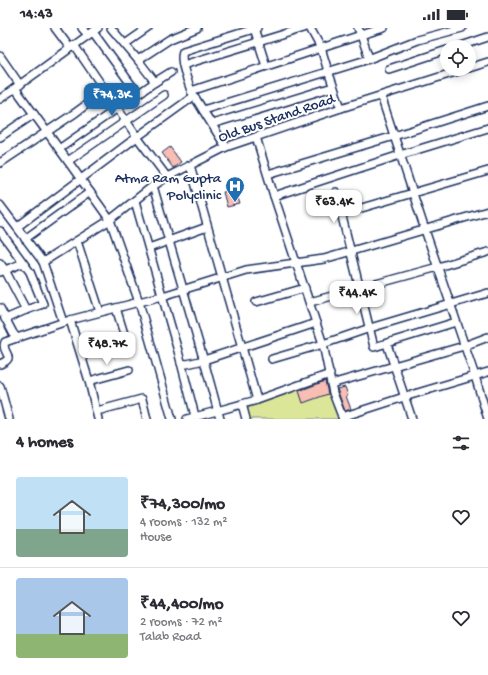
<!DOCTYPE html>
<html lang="en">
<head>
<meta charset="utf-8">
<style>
  :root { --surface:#fff; --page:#f2f2f3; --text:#2b2b33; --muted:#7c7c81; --line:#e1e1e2; --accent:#1f6fb2 }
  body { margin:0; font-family:"Gochi Hand",sans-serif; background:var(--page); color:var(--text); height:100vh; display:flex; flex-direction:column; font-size:15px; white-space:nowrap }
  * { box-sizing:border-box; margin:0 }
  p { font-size:13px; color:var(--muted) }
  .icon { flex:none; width:22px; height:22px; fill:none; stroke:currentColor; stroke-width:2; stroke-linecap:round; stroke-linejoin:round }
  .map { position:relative; height:391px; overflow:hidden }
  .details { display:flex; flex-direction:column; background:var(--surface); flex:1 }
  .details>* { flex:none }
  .buttons { position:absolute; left:440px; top:12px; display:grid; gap:8px }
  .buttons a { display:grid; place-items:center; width:36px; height:36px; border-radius:50%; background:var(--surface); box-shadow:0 2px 10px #0003; font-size:20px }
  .price { position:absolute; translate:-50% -34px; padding:0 9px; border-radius:8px; background:#fff; color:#222; font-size:13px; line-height:26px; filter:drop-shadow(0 1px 2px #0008) }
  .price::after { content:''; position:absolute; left:50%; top:24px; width:12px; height:9px; margin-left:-6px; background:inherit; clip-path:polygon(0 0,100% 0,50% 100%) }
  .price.on { background:var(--accent); color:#fff }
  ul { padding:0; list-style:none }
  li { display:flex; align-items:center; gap:12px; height:100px; padding:0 16px }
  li+li { border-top:1px solid var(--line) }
  li span { display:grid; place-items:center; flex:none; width:112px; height:80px; border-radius:4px; color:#555 }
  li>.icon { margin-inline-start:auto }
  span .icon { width:48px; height:48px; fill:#fffc; stroke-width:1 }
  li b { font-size:17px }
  h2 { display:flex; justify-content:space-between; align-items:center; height:48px; padding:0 16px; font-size:17px }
  .status { display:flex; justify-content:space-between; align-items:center; height:28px; padding:0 20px; background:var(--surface); direction:ltr }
  .status svg { height:11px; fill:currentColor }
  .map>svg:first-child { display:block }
  .green { fill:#dbe699; stroke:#7b8a7c }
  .building { fill:#f8bdb3; stroke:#1b2f5e }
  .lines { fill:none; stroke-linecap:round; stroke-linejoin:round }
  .minor-casing { stroke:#1b2f5e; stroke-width:10 }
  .minor { stroke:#fff; stroke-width:7 }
  .labels { text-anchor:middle; stroke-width:4; stroke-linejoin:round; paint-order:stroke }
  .street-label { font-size:15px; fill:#1b2f5e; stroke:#fff }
  .poi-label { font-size:15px; fill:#1b2f5e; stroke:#fff; text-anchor:end }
</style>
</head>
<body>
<div class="status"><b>14:43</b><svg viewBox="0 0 49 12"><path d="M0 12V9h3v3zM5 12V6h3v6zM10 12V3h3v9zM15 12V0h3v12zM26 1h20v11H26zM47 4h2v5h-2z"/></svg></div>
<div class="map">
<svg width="488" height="391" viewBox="0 0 488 391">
  <rect width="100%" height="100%" fill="#fff"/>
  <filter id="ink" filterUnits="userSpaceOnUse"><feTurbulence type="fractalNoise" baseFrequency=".025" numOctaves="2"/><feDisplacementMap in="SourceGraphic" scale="8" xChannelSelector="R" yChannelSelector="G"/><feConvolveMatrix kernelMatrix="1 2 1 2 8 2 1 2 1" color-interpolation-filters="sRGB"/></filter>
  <g filter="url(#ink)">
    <path class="green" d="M328,351L340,391H248L245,381Z"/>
    <g class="building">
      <path d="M170,119L181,134L173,140L162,125Z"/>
      <path d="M235,161L240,176L227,179L223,164Z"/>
      <path d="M325,353L328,366L303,375L299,363Z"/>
      <path d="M345,359L348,367L346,368L351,381L345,383L337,361Z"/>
    </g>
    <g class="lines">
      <g class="minor-casing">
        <g id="minor">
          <path d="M55,0L70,20"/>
          <path d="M82,0L88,7"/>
          <path d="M98,0L43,40L15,60L47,104L110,192L139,274L172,391"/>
          <path d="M111,0L138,32"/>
          <path d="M254,0L266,38"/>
          <path d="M310,0L321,20L328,43L341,80"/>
          <path d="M93,4L138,66"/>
          <path d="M125,16L148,0"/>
          <path d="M74,17L137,109L167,149"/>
          <path d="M458,19L488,9"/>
          <path d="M0,28L20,57"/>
          <path d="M369,30L361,7L384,0"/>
          <path d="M183,37L304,0"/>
          <path d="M469,40L488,34"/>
          <path d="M389,41L447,22"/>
          <path d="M155,54L138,32L170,11L197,0"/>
          <path d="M191,63C188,53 179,33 183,23L257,0"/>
          <path d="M381,68L425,202L475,348L488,391"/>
          <path d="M0,71L15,60"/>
          <path d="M203,82L366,32L417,12L462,0"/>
          <path d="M212,96L333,59"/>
          <path d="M0,109L34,86"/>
          <path d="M256,109L274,168L323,316L333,365L343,391"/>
          <path d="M226,119L191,63L361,7L358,0"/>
          <path d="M59,121L155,54L171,44"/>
          <path d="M68,133L164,67"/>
          <path d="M0,135L75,85L105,63"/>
          <path d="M190,137L257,372L242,376L246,391"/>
          <path d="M268,146L394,108L488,78"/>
          <path d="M153,158L206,340L220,391"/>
          <path d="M336,164L374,319L456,294"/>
          <path d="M274,168L400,127L488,100"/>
          <path d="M135,173L178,323L195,388"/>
          <path d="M0,177L43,234L63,294"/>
          <path d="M341,186L488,143"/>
          <path d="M17,199L137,109L194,68"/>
          <path d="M0,203L30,244L43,276L26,282L5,291"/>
          <path d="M25,211L90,164"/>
          <path d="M77,213L100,284"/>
          <path d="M149,220L207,199"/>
          <path d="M43,234L110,192L153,158L167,149L226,119L341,80L465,41"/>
          <path d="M0,235L5,242L26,282"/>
          <path d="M0,244L23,235"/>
          <path d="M256,274L305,260"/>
          <path d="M310,274L438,239L488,224"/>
          <path d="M0,280L13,305L17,310"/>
          <path d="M116,280L129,322"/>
          <path d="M70,292L89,353L98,391"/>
          <path d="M387,316L412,391"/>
          <path d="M272,331L323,316L370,300L488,265"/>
          <path d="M181,335L187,336L204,332L316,295"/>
          <path d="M0,336C18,329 0,325 5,314L70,292L166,267L246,242L324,231L488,183"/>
          <path d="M89,353L129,342"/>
          <path d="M331,356L464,318L488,309"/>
          <path d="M0,358L9,391"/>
          <path d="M257,372L330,346"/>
          <path d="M97,383L142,371L147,391"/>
          <path d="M342,389L404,369L488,344"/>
          <path d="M187,391L217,383L242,376"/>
        </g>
      </g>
      <use href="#minor" class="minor"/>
    </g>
  </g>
  <defs>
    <g id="hospital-pin" transform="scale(1)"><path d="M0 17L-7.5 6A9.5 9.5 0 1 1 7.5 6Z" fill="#1f6fb2" stroke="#fff"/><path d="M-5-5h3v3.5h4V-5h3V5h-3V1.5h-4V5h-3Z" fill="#fff"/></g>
  </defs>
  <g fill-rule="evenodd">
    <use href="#hospital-pin" x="235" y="158"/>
  </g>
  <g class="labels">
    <g class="street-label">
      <text transform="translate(276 89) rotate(-19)" y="5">Old Bus Stand Road</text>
    </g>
    <g class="poi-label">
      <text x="221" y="154">Atma Ram Gupta<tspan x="221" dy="17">Polyclinic</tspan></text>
    </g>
  </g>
</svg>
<div class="buttons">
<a><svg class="icon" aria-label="locate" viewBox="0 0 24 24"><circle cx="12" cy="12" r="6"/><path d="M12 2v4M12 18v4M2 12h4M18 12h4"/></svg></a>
</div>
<b class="price on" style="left:112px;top:89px">₹74.3K</b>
<b class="price" style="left:334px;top:196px">₹63.4K</b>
<b class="price" style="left:357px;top:287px">₹44.4K</b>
<b class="price" style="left:107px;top:338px">₹48.7K</b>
</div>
<section class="details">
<h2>4 homes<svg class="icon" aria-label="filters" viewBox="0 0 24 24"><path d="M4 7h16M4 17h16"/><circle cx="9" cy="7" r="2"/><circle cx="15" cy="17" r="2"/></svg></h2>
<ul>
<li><span style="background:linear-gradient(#bfe0f5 65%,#7fa58c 0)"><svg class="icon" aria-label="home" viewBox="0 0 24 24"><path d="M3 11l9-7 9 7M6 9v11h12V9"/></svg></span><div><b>₹74,300/mo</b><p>4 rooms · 132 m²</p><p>House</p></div><svg class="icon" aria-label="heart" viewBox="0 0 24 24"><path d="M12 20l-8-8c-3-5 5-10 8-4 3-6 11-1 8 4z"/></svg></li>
<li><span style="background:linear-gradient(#a9c7e8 70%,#8fb573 0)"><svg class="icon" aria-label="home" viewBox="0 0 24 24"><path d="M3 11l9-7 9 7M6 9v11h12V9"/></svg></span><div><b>₹44,400/mo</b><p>2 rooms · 72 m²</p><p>Talab Road</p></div><svg class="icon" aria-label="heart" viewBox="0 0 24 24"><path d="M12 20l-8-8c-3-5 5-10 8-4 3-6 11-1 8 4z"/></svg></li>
</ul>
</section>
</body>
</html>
